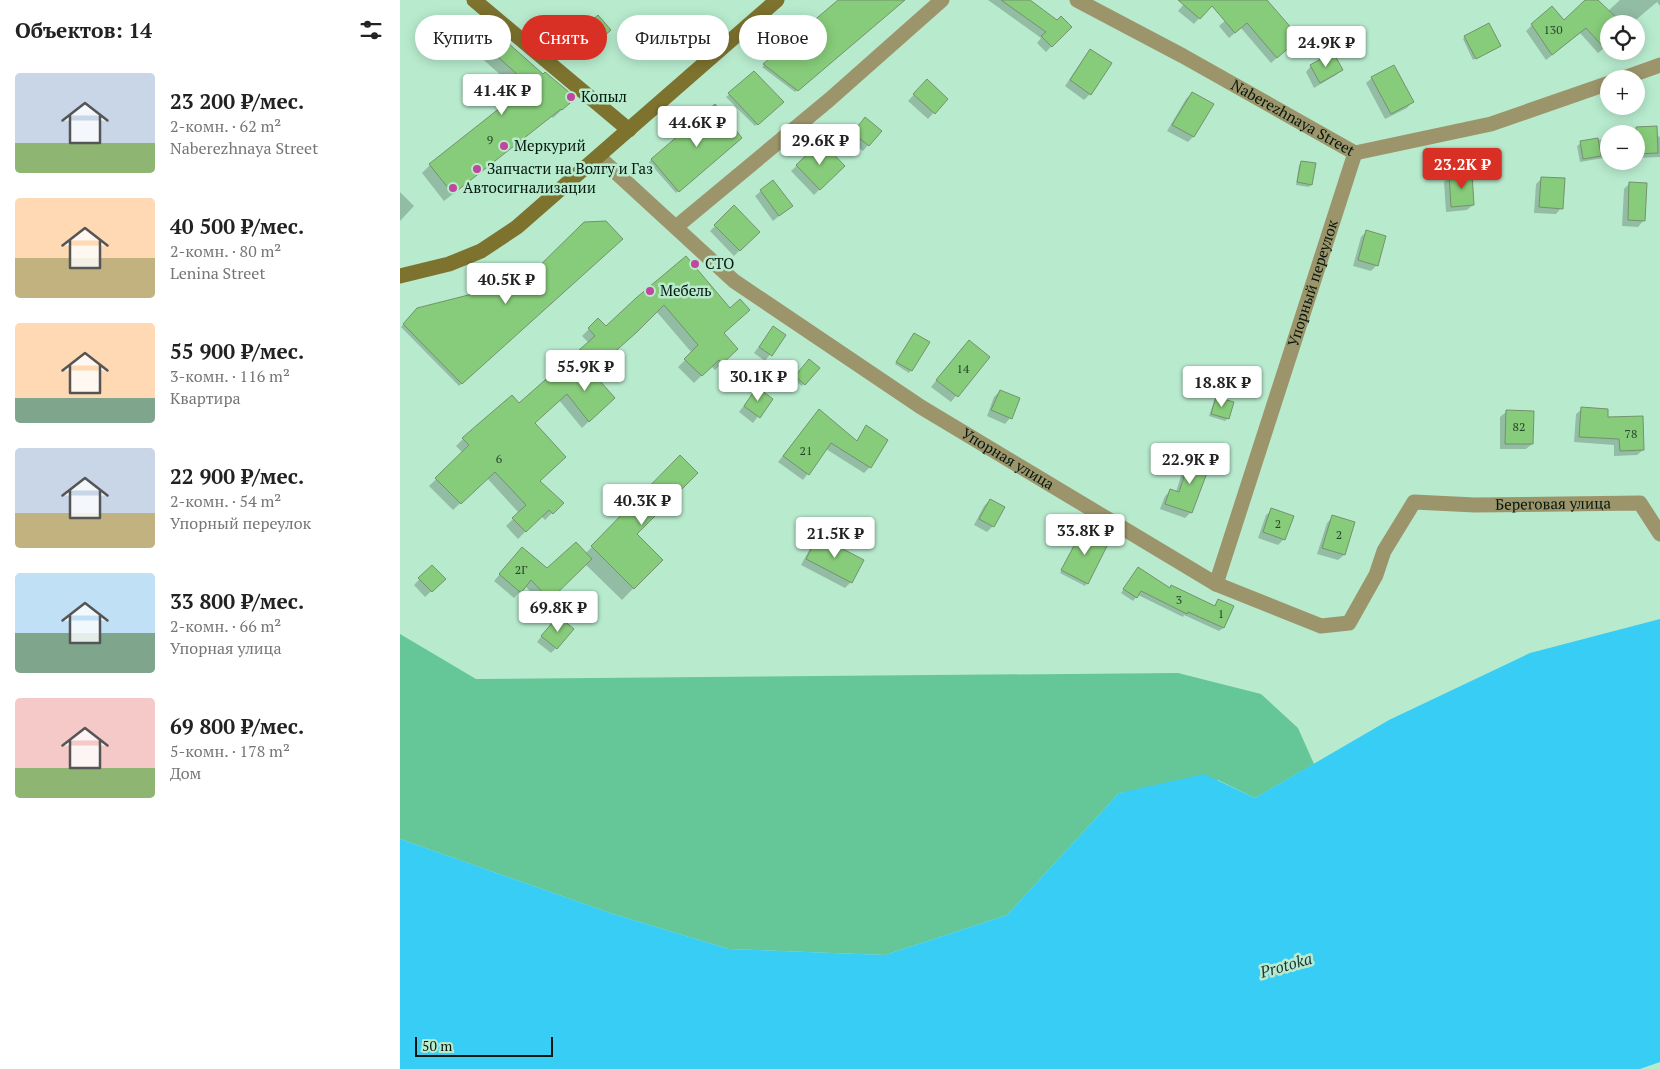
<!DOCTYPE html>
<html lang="ru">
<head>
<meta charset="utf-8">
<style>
  :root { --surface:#fff; --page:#f6f6f6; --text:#222; --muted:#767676; --accent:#d93025 }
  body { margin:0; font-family:"PT Serif",serif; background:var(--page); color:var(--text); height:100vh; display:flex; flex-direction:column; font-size:19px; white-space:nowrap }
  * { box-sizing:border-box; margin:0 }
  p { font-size:16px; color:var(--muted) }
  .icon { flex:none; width:28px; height:28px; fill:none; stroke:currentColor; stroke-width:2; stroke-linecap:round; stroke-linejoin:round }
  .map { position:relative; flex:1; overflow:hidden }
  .sheet { display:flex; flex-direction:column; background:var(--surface); width:400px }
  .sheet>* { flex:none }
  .hud { position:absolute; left:15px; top:15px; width:475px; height:45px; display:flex; gap:10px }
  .tools { position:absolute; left:1200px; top:15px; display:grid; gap:10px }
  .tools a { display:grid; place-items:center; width:45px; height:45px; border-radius:50%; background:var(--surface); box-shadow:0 2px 12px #0003; font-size:25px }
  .scale { position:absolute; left:15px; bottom:12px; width:138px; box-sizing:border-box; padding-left:5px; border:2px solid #04170e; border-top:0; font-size:14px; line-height:18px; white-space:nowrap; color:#04170e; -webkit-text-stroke:4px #b8ebce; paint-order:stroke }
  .price { position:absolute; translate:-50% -42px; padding:0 11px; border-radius:5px; background:#fff; color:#222; font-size:16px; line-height:32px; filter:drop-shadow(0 1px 2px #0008) }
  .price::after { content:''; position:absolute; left:50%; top:30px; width:15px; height:11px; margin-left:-8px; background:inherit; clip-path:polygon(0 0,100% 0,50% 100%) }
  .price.current { background:var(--accent); color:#fff }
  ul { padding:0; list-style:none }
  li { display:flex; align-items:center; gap:15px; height:125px; padding:0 15px }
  li span { display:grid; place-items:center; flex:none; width:140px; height:100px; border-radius:5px; color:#555 }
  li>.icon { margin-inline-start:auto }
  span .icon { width:60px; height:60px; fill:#fffc; stroke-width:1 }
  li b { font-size:21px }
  h2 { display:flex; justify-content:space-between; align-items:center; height:60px; padding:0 15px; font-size:21px }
  .tag { padding:0 18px; border-radius:22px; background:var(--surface); box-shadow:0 2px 12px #0003; font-size:18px; line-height:45px }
  .tag.current { background:var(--accent); color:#fff }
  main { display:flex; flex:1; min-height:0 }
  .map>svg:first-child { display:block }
  .green { fill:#65c697 }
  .water { fill:#38cdf5 }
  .shadow { fill:#0003 }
  .building { fill:#87cc7a; stroke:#73926d }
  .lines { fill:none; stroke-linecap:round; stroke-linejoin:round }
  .street { stroke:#9c956b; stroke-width:15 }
  .secondary { stroke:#7d722e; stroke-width:15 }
  .poi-dot { fill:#bf479d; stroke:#b8ebce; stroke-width:2 }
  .labels { text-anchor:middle; stroke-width:5; stroke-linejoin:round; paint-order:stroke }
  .number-label { font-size:12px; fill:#254429 }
  .poi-label { font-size:15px; fill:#04170e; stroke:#b8ebce; text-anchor:start }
  .street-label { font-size:15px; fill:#04170e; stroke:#b8ebce }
  .water-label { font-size:16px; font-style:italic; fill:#1d343c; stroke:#b8ebce }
</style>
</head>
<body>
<main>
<section class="sheet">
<h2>Объектов: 14<svg class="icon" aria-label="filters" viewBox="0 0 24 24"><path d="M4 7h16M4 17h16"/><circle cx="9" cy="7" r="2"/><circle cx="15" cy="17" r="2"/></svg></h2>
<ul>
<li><span style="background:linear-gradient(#c9d6e8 70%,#8fb573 0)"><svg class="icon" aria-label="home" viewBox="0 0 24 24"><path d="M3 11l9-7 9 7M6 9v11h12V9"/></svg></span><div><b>23 200 ₽/мес.</b><p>2-комн. · 62 m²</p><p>Naberezhnaya Street</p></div></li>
<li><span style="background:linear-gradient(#ffd9b3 60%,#c2b280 0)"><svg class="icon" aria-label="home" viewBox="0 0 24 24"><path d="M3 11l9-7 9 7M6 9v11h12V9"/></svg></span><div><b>40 500 ₽/мес.</b><p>2-комн. · 80 m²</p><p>Lenina Street</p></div></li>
<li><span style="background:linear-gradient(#ffd9b3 75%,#7fa58c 0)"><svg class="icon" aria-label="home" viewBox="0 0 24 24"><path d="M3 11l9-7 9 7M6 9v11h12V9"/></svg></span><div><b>55 900 ₽/мес.</b><p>3-комн. · 116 m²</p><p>Квартира</p></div></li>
<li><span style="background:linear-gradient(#c9d6e8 65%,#c2b280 0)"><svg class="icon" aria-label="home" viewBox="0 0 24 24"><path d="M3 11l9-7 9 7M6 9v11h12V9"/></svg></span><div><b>22 900 ₽/мес.</b><p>2-комн. · 54 m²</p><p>Упорный переулок</p></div></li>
<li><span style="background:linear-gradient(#bfe0f5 60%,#7fa58c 0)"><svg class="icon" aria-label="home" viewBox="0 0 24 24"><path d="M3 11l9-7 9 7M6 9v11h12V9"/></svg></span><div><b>33 800 ₽/мес.</b><p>2-комн. · 66 m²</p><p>Упорная улица</p></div></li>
<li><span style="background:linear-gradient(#f6c9c9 70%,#8fb573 0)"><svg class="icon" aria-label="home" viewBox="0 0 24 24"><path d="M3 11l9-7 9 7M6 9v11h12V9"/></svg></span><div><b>69 800 ₽/мес.</b><p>5-комн. · 178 m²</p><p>Дом</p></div></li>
</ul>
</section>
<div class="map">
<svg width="1260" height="1069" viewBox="0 0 1260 1069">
  <rect width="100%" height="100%" fill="#b8ebce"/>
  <path class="green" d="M0,634L76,679L778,673L861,694L898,728L914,764L855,798L818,780L719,793L607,915L485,955L329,949L210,913L0,839Z"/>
  <path class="water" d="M1260,619V1062L1240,1069H0V839L210,913L329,949L485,955L607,915L719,793L804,774L855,798L989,720L1130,653Z"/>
  <g class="shadow">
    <path d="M440,0H504L395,92L362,67Z"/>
    <path d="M588,0H628L657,21L670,27L646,52L637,43L641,38Z"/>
    <path d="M779,0H815L794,24L778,11L784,4Z"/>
    <path d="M849,0H865L893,44L871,63L841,28L829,38L819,26Z"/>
    <path d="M1187,0H1197L1208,11L1220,0H1260V6L1257,2L1231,24H1209V44L1198,53L1180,33L1146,60L1126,31L1132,25L1164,22Z"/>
    <path d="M72,28L166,106L153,118L151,116L44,201L22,173L30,165L121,93L61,40Z"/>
    <path d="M181,32L204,35L187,50L175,38Z"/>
    <path d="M1065,37L1100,46L1073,60L1063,39Z"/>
    <path d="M690,51V94L684,100L665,86L685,56Z"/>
    <path d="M911,66L941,70L936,75L914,88L906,72Z"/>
    <path d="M354,73L380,105L355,126L326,97Z"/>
    <path d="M972,78L1012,102L1007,108L985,119L966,83Z"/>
    <path d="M521,87L546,99L528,119L508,101Z"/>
    <path d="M792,93L812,105L793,137L788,142L767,131L786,99Z"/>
    <path d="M459,124L468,145L463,151L448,140Z"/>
    <path d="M1242,128L1260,137V157L1236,158V134H1215Z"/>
    <path d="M1209,138V157L1180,162L1177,146L1181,143Z"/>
    <path d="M337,141L276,193L249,162L252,159Z"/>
    <path d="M421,143L443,166L414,195L391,171Z"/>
    <path d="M902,162L911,184L909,187L896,185L899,165Z"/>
    <path d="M1050,176L1073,205L1067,210L1046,212L1044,182Z"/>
    <path d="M1142,178L1161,208L1156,214L1134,213L1136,184Z"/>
    <path d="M1230,183L1243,221L1238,227L1222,226L1224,189Z"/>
    <path d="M361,191L385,211L373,221L355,196Z"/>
    <path d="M0,192L14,206L0,221Z"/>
    <path d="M334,207L358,232L334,256L310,231Z"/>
    <path d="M966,232L977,265L971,271L953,266L961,237Z"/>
    <path d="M221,239L59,386L1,327L18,309L124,283Z"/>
    <path d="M285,258L322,334L337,349L315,370L311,366L294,383L278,367L292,353L256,311L191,372L213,398L182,428L159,400L133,423L138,481L162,503L145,520L141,516L118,539L106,526L119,513L87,478L53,510L29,486L63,453L56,446L63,439L118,405L189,343L182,336L198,320L206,328Z"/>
    <path d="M373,328L384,336L365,361L354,353Z"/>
    <path d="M514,334L511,370L509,373L495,364Z"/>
    <path d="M563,347L588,357L551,402L531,387Z"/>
    <path d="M409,360L418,368L402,386L393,379Z"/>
    <path d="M357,388L371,399L353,423L339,412Z"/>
    <path d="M600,391L610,418L605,424L587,416L594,397Z"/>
    <path d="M816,398L828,418L825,421L809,416L814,401Z"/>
    <path d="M1182,409L1207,419L1243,450L1237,455L1214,456V445L1174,442L1176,414Z"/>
    <path d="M1106,412L1132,444L1126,449H1100V417Z"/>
    <path d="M413,417L456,441L467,427L470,467L464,473L426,449L403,480L378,462Z"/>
    <path d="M280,457L235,534L261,560L222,600L185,564L144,605L125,586L114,598L94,581L117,554L147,570L185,554Z"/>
    <path d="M791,457V512L785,518L760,509L765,496L770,491L776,492L785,463Z"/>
    <path d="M590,500L603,507L593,526L587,532L574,525L584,506Z"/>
    <path d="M872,510L884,539L878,545L858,538L866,515Z"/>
    <path d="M933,517L954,523L944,555L938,560L917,554L927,523Z"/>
    <path d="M683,530L687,583L685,586L660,573Z"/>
    <path d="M419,537L451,582L445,588L401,565L413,543Z"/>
    <path d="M32,566L44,579L25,597L14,585Z"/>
    <path d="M738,568L770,589L813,607L818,600L832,607L823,628L819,631L784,615L783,617L738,595L733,601L721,593Z"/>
    <path d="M152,623L156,648L151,653L137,642Z"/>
  </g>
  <g class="building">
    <path d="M438,0H505L398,91L363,64Z"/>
    <path d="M601,0H630L657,20L661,16L672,27L652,47L641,36L646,32Z"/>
    <path d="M778,0H867L900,38L877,58L847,23L835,33L812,6L800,19Z"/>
    <path d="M1185,0H1198L1223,24H1209V53L1186,28L1152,55L1131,24L1152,6L1164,20Z"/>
    <path d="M198,15L211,30L193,46L180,31Z"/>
    <path d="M80,18L143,74L145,72L176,98L162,110L161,109L53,194L29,164L129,85L69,31Z"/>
    <path d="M1089,23L1101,46L1076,59L1064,36Z"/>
    <path d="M690,49L712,63L691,95L670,80Z"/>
    <path d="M933,52L943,70L920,83L910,65Z"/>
    <path d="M994,65L1014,102L991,114L971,77Z"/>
    <path d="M354,71L384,102L358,125L328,93Z"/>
    <path d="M527,79L548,99L535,114L513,94Z"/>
    <path d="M792,92L814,104L794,137L772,125Z"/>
    <path d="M315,104L342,138L279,192L251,159Z"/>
    <path d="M465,117L482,131L469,146L453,133Z"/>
    <path d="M1257,126L1258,153L1236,154V127Z"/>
    <path d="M1198,138L1201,156L1183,159L1180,141Z"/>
    <path d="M421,141L445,166L420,190L396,165Z"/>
    <path d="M901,161L916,163L912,185L897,182Z"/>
    <path d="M1072,173L1074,205L1051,207L1049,175Z"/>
    <path d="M1141,177L1165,178L1163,209L1139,207Z"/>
    <path d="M373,180L393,206L379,216L360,190Z"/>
    <path d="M1229,182L1247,183L1245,221L1228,220Z"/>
    <path d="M334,205L360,232L340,251L314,225Z"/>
    <path d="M206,221L223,239L62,384L3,324L17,308L124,281L184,222Z"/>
    <path d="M966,230L986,236L978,266L958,260Z"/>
    <path d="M286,256L330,308L340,299L350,310L324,333L338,349L322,364L319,360L302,376L284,359L298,345L264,305L237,332L192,372L215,398L189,422L167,394L135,423L166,457L140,481L164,503L153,514L149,510L126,532L112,518L126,505L95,472L61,504L35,478L69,445L62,438L77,425L112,395L119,403L195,336L188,328L198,318L206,326L236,298Z"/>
    <path d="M373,326L386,335L372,356L359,347Z"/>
    <path d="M514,333L530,342L512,371L496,362Z"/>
    <path d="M569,340L590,357L558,397L536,380Z"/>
    <path d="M409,359L420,368L405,385L395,376Z"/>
    <path d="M357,387L373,399L360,418L344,406Z"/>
    <path d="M600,390L620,398L612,419L591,410Z"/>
    <path d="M816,397L834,402L829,419L811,414Z"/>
    <path d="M1181,407L1208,409V417L1243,416L1244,450L1220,451L1219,439L1179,437Z"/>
    <path d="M419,409L457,441L466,425L488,440L471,468L431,443L409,475L383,456Z"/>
    <path d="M1106,410L1134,411L1133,444H1105Z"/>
    <path d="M280,455L298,473L237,534L263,560L234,589L191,546Z"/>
    <path d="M791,455L811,462L792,513L765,504L770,489L779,492Z"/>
    <path d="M590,499L605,507L594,527L579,519Z"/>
    <path d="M871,508L894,516L885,540L863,532Z"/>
    <path d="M932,515L955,522L945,555L922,548Z"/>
    <path d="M683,529L709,542L688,584L661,570Z"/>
    <path d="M418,536L464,560L452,583L406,559Z"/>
    <path d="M176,542L192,559L150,600L131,580L121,593L99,574L122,547L147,568Z"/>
    <path d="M32,565L46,579L32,592L18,578Z"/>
    <path d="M738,567L770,588L771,585L815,606L818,599L834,606L824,628L788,612L787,614L741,591L737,598L723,589Z"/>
    <path d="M158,616L174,629L157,649L141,636Z"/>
  </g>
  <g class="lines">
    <g class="street">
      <path id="s1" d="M677,0L783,56L955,153L1091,124L1209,83"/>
      <path d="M1221,79L1260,65"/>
      <path id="s2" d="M199,157L334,281L521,407L816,584L921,626L949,623L976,575L984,551L1014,502L1075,505L1240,503L1260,534"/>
      <path d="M276,227L429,100L542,0"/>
      <path id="s3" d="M816,584L955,153"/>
    </g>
    <g class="secondary">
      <path d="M74,0L229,130"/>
      <path d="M0,276L49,264L81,251L117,227L377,0"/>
    </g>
  </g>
  <g class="poi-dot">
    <circle cx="171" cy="97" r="5"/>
    <circle cx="104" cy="146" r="5"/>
    <circle cx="77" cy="169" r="5"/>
    <circle cx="53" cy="188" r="5"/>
    <circle cx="295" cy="264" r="5"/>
    <circle cx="250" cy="291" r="5"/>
  </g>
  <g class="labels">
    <g class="number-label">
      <text x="1153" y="34">130</text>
      <text x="90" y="144">9</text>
      <text x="563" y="373">14</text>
      <text x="1119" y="431">82</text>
      <text x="1231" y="438">78</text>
      <text x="406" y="455">21</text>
      <text x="99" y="463">6</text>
      <text x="878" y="528">2</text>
      <text x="939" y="539">2</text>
      <text x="121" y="574">2Г</text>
      <text x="779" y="604">3</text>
      <text x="821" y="618">1</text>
    </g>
    <g class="poi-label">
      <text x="181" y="102">Копыл</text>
      <text x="114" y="151">Меркурий</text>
      <text x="87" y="174">Запчасти на Волгу и Газ</text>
      <text x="63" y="193">Автосигнализации</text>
      <text x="305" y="269">СТО</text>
      <text x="260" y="296">Мебель</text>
    </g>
    <g class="street-label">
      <text dy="5" stroke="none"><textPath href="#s1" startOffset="246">Naberezhnaya Street</textPath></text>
      <text dy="5" stroke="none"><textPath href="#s3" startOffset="316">Упорный переулок</textPath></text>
      <text dy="5" stroke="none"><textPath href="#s2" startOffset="510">Упорная улица</textPath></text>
      <text dy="5" stroke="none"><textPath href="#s2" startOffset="1171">Береговая улица</textPath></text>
    </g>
    <g class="water-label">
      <text transform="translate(886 965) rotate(-16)" y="6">Protoka</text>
    </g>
  </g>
</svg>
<div class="tools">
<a><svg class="icon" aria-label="locate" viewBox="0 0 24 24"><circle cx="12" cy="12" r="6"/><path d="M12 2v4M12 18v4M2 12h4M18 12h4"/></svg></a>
<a>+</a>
<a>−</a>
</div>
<div class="scale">50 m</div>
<b class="price" style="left:926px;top:68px">24.9K ₽</b>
<b class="price" style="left:102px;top:116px">41.4K ₽</b>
<b class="price" style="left:297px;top:148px">44.6K ₽</b>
<b class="price" style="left:420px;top:166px">29.6K ₽</b>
<b class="price current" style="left:1062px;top:190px">23.2K ₽</b>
<b class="price" style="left:106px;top:305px">40.5K ₽</b>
<b class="price" style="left:185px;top:392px">55.9K ₽</b>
<b class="price" style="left:358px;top:402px">30.1K ₽</b>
<b class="price" style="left:822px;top:408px">18.8K ₽</b>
<b class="price" style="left:790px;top:485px">22.9K ₽</b>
<b class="price" style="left:242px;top:526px">40.3K ₽</b>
<b class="price" style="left:685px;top:556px">33.8K ₽</b>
<b class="price" style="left:435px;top:559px">21.5K ₽</b>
<b class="price" style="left:158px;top:633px">69.8K ₽</b>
<div class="hud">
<a class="tag">Купить</a>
<a class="tag current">Снять</a>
<a class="tag">Фильтры</a>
<a class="tag">Новое</a>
</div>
</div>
</main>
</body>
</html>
